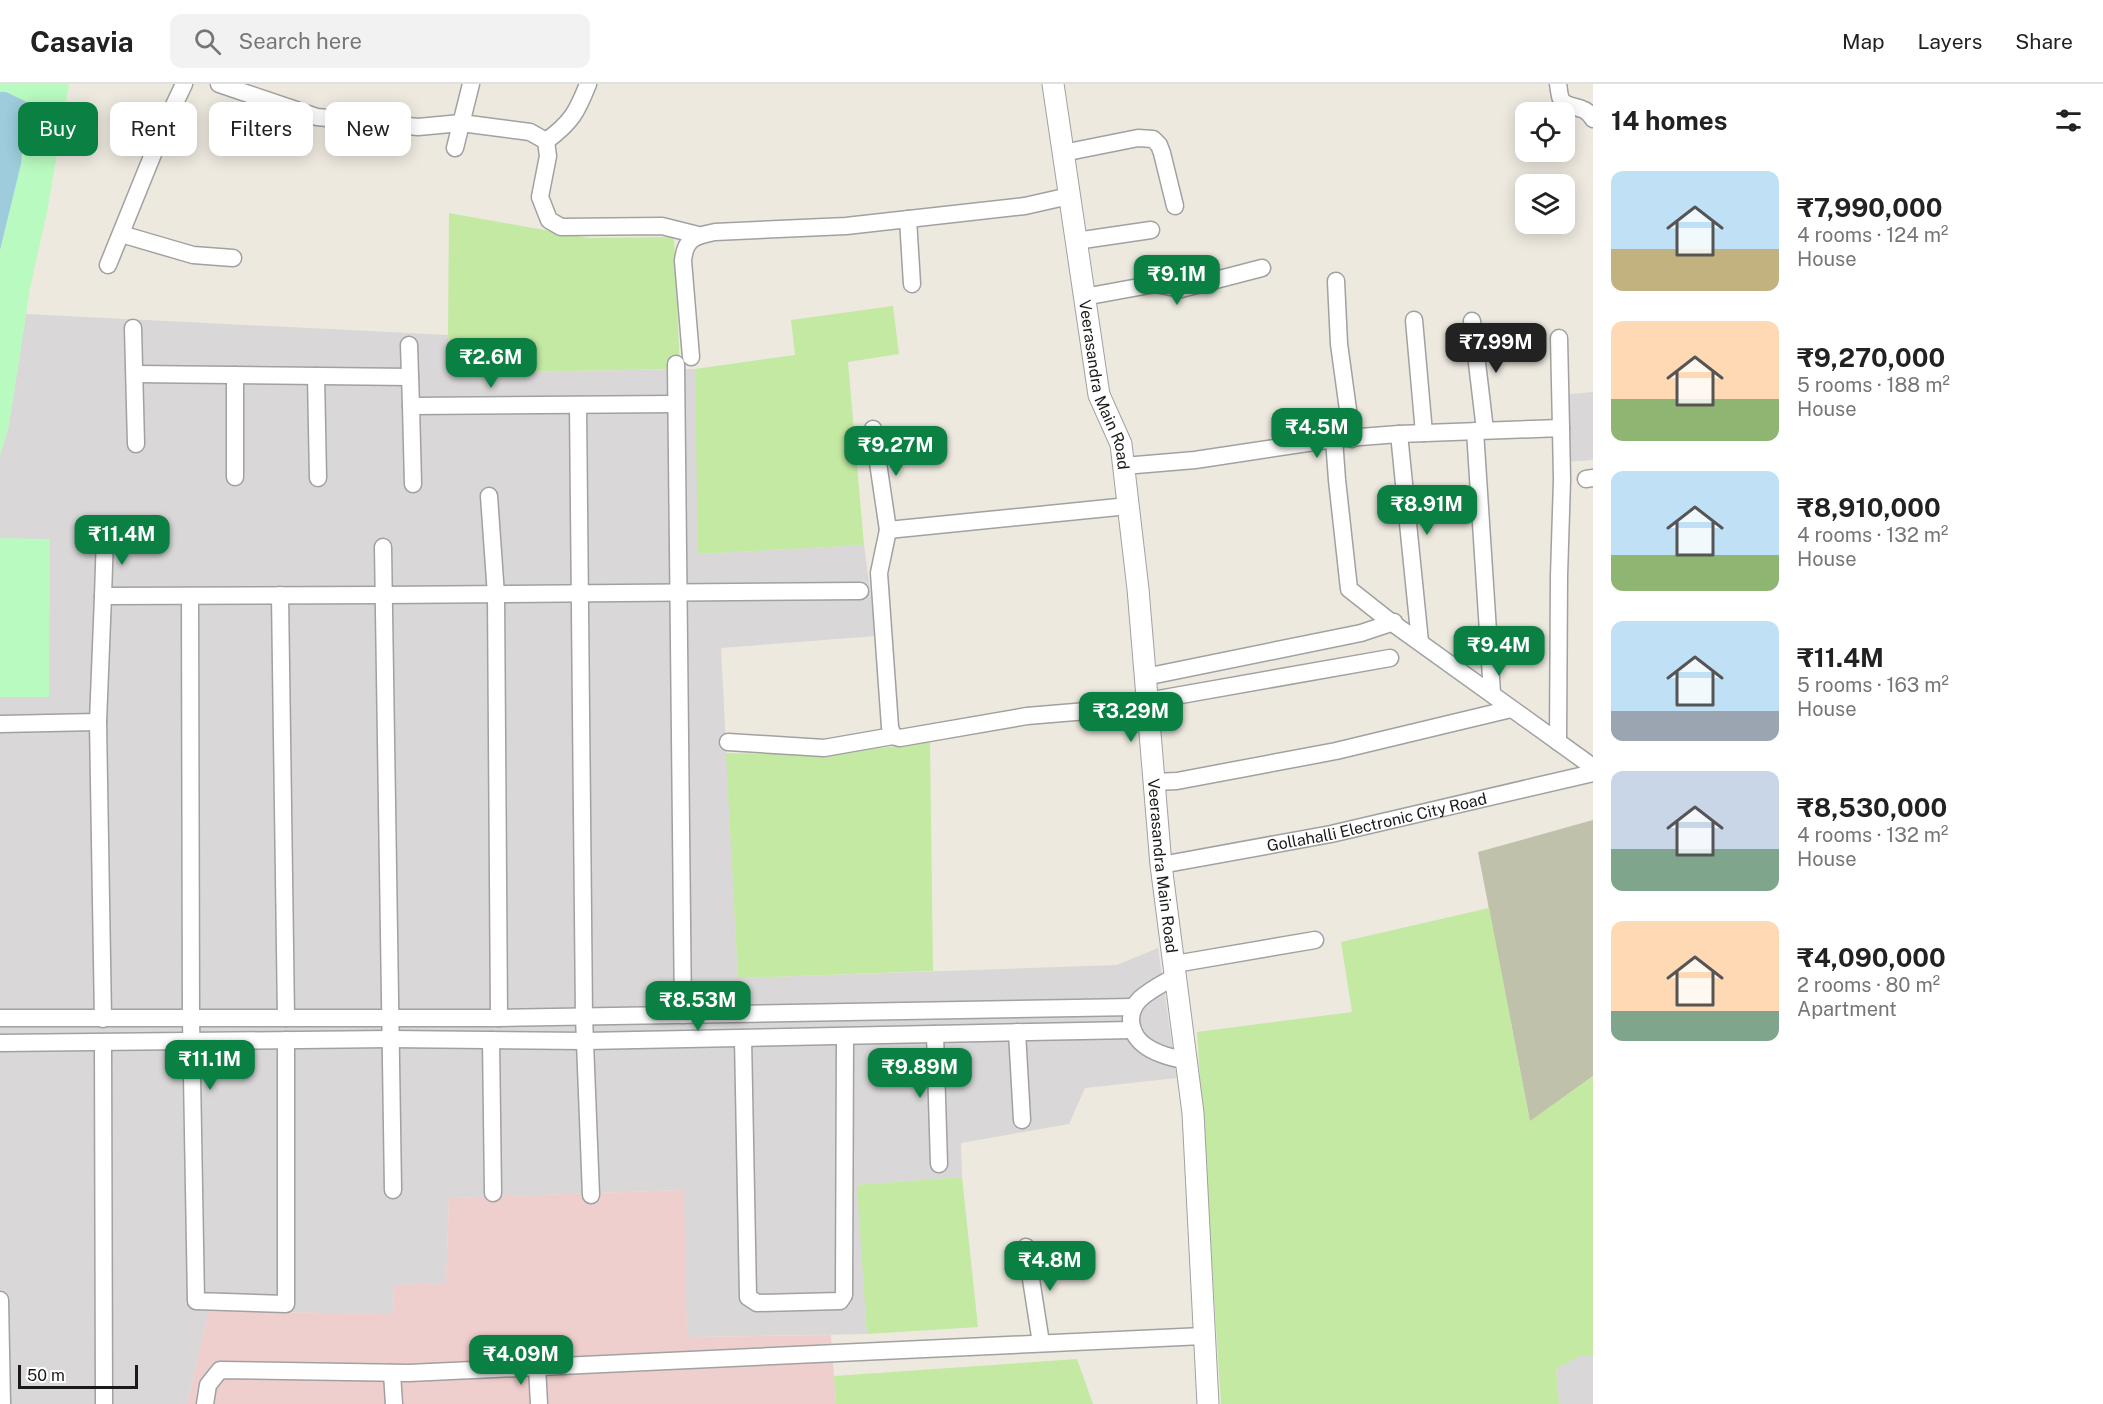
<!DOCTYPE html>
<html lang="en">
<head>
<meta charset="utf-8">
<style>
  :root { --surface:#fff; --page:#f2f2f2; --text:#222; --muted:#767676; --line:#e0e0e0; --accent:#0b8043 }
  body { margin:0; font-family:"Public Sans",sans-serif; background:var(--page); color:var(--text); height:100vh; display:flex; flex-direction:column; font-size:22px; white-space:nowrap }
  * { box-sizing:border-box; margin:0 }
  p { font-size:20px; color:var(--muted) }
  .icon { flex:none; width:33px; height:33px; fill:none; stroke:currentColor; stroke-width:2; stroke-linecap:round; stroke-linejoin:round }
  .map { position:relative; flex:1; overflow:hidden }
  .panel { display:flex; flex-direction:column; background:var(--surface); width:510px }
  .panel>* { flex:none }
  .guide { position:absolute; left:18px; top:18px; width:570px; height:54px; display:flex; gap:12px }
  .controls { position:absolute; left:1515px; top:18px; display:grid; gap:12px }
  .controls a { display:grid; place-items:center; width:60px; height:60px; border-radius:12px; background:var(--surface); box-shadow:0 3px 15px #0003; font-size:30px }
  .scale { position:absolute; left:18px; bottom:15px; width:120px; box-sizing:border-box; padding-left:6px; border:3px solid #1a1a1a; border-top:0; font-size:16px; line-height:21px; white-space:nowrap; color:#1a1a1a; -webkit-text-stroke:4px #fff; paint-order:stroke }
  .price { position:absolute; translate:-50% -51px; padding:0 14px; border-radius:12px; background:var(--accent); color:#fff; font-size:20px; line-height:39px; filter:drop-shadow(0 2px 3px #0008) }
  .price::after { content:''; position:absolute; left:50%; top:36px; width:18px; height:14px; margin-left:-9px; background:inherit; clip-path:polygon(0 0,100% 0,50% 100%) }
  .price.active { background:#222; color:#fff }
  ul { padding:0; list-style:none }
  li { display:flex; align-items:center; gap:18px; height:150px; padding:0 18px }
  li span { display:grid; place-items:center; flex:none; width:168px; height:120px; border-radius:12px; color:#555 }
  li>.icon { margin-inline-start:auto }
  span .icon { width:72px; height:72px; fill:#fffc; stroke-width:1 }
  li b { font-size:26px }
  h2 { display:flex; justify-content:space-between; align-items:center; height:72px; padding:0 18px; font-size:26px }
  .pill { padding:0 21px; border-radius:12px; background:var(--surface); box-shadow:0 3px 15px #0003; font-size:21px; line-height:54px }
  .pill.active { background:var(--accent); color:#fff }
  header { display:flex; align-items:center; gap:36px; box-sizing:border-box; height:84px; padding:0 30px; background:var(--surface); border-bottom:2px solid var(--line) }
  header strong { font-size:28px }
  nav { display:flex; gap:33px; margin-inline-start:auto; font-size:21px }
  .search { width:420px; height:54px; background:var(--page); display:flex; align-items:center; gap:15px; box-sizing:border-box; padding:0 21px; border-radius:12px; color:var(--muted); font-size:22px }
  main { display:flex; flex:1; min-height:0 }
  .map>svg:first-child { display:block }
  .residential { fill:#d9d7d7 }
  .commercial { fill:#efcfcd }
  .construction { fill:#c0c1ab }
  .grass { fill:#c3e9a3 }
  .park { fill:#b9fac0 }
  .water { fill:#9eccdc }
  .lines { fill:none; stroke-linecap:round; stroke-linejoin:round }
  .minor-casing { stroke:#a1a1a1; stroke-width:19 }
  .tertiary-casing { stroke:#a1a1a1; stroke-width:23 }
  .minor { stroke:#fff; stroke-width:16 }
  .tertiary { stroke:#fff; stroke-width:21 }
  .labels { text-anchor:middle; stroke-width:4.5; stroke-linejoin:round; paint-order:stroke }
  .street-label { font-size:16px; fill:#1a1a1a; stroke:#fff }
</style>
</head>
<body>
<header>
<strong>Casavia</strong>
<div class="search"><svg class="icon" aria-label="search" viewBox="0 0 24 24"><circle cx="10" cy="10" r="6"/><path d="M15 15l6 6"/></svg>Search here</div>
<nav><a>Map</a><a>Layers</a><a>Share</a></nav>
</header>
<main>
<div class="map">
<svg width="1593" height="1320" viewBox="0 0 1593 1320">
  <rect width="100%" height="100%" fill="#ede9df"/>
  <g class="residential">
    <path d="M26,230L448,251L455,289L695,285L699,470L864,461L876,552L721,564L738,894L1117,881L1158,864L1177,994L1085,1004L1069,1040L961,1059L962,1093L858,1101L867,1250L687,1253L683,1106L449,1114L446,1199L394,1201L393,1230L209,1227L187,1320H0V371L9,341Z"/>
    <path d="M1593,308V376L1564,378L1561,311Z"/>
    <path d="M1580,1272H1593V1320H1559L1556,1285Z"/>
  </g>
  <path class="commercial" d="M684,1106L687,1253L831,1251L836,1320H187L209,1227L393,1230L394,1201L446,1199L449,1114Z"/>
  <path class="construction" d="M1593,736V992L1530,1038L1478,768Z"/>
  <g class="grass">
    <path d="M449,129L589,154L674,153L680,285L455,289L448,251Z"/>
    <path d="M893,222L899,270L848,278L864,461L698,470L695,285L795,271L791,236Z"/>
    <path d="M930,658L933,887L738,894L726,669L823,671Z"/>
    <path d="M1489,824L1530,1037L1593,992V1272H1580L1556,1285L1559,1320H1221L1197,948L1352,928L1341,858Z"/>
    <path d="M962,1093L978,1243L867,1250L857,1101Z"/>
    <path d="M1077,1275L1093,1320H836L834,1292Z"/>
  </g>
  <g class="park">
    <path d="M0,0H69L47,128L30,204L9,341L0,371V166L21,80L27,18L6,8H0Z"/>
    <path d="M0,454L50,455L49,613H0Z"/>
  </g>
  <path class="water" d="M0,8H6L27,18L21,80L0,166Z"/>
  <g class="lines">
    <g class="minor-casing">
      <g id="minor">
        <path d="M219,0L317,33L418,43L461,39L530,48L546,57L548,72L540,113L549,136L561,143L662,142L698,151"/>
        <path d="M1558,0C1559,4 1559,11 1561,15C1567,26 1585,19 1593,35"/>
        <path d="M546,57C571,39 577,28 588,0"/>
        <path d="M455,64L471,0"/>
        <path d="M1063,69L1138,54L1153,55L1159,61L1162,69L1175,122"/>
        <path d="M908,135L912,200"/>
        <path d="M121,150L193,171L233,174"/>
        <path d="M1076,157L1151,146"/>
        <path d="M108,181L166,38L184,0"/>
        <path d="M1336,197L1339,260L1352,355"/>
        <path d="M1084,213L1155,200L1181,205L1262,184"/>
        <path d="M1414,236L1424,349"/>
        <path d="M1472,237L1485,346"/>
        <path d="M133,244L136,360"/>
        <path d="M1559,254L1561,344"/>
        <path d="M409,261L411,322"/>
        <path d="M691,273L683,177C685,155 694,152 715,148L846,142L1025,122L1069,112"/>
        <path d="M676,280L683,931"/>
        <path d="M135,290L410,293"/>
        <path d="M316,292L318,394"/>
        <path d="M578,321L584,933L591,1111"/>
        <path d="M873,345L888,446L879,489L890,643L893,652L900,654L1027,632L1147,622"/>
        <path d="M1475,347L1492,609"/>
        <path d="M1399,350L1420,558"/>
        <path d="M1334,355L1337,396L1349,505L1387,535L1593,683"/>
        <path d="M1124,382L1195,376L1334,355L1399,350L1561,344L1562,396L1559,492L1558,658"/>
        <path d="M235,393V291"/>
        <path d="M1586,395L1593,394"/>
        <path d="M413,400L411,322L675,320"/>
        <path d="M489,412L496,511L499,934"/>
        <path d="M888,446L1128,422"/>
        <path d="M383,463L393,1106"/>
        <path d="M280,511L286,934"/>
        <path d="M103,512L105,452"/>
        <path d="M190,512L191,935L196,1217L286,1220V956"/>
        <path d="M1145,593L1361,549L1394,538"/>
        <path d="M1147,617L1390,574"/>
        <path d="M98,638L103,935"/>
        <path d="M0,640L98,638L103,512L383,511L860,507"/>
        <path d="M728,658L824,664L893,652"/>
        <path d="M1154,698L1177,697L1336,667L1511,625"/>
        <path id="s1" d="M1161,781L1331,750L1593,689"/>
        <path d="M1175,880L1315,856"/>
        <path d="M1176,892C1164,899 1151,905 1140,915C1125,930 1130,952 1147,963C1159,971 1174,974 1188,977"/>
        <path d="M0,934H499L1134,923"/>
        <path d="M1017,948L1022,1036"/>
        <path d="M935,950L939,1080"/>
        <path d="M743,954L748,1213L757,1219L840,1217L844,1211L845,952"/>
        <path d="M491,956L493,1109"/>
        <path d="M0,959L390,955L585,957L1133,946"/>
        <path d="M103,959L104,1320"/>
        <path d="M1026,1163L1041,1259"/>
        <path d="M0,1216L2,1320"/>
        <path d="M537,1283L539,1320"/>
        <path d="M392,1289L394,1320"/>
        <path d="M205,1320L208,1301L220,1286L409,1289L1203,1252"/>
      </g>
    </g>
    <g class="tertiary-casing">
      <g id="tertiary">
        <path id="s2" d="M1053,0L1099,311L1121,360L1138,505L1161,781L1193,1029L1208,1320"/>
      </g>
    </g>
    <use href="#minor" class="minor"/>
    <use href="#tertiary" class="tertiary"/>
  </g>
  <g class="labels">
    <g class="street-label">
      <text dy="6" stroke="none"><textPath href="#s2" startOffset="306">Veerasandra Main Road</textPath></text>
      <text dy="6" stroke="none"><textPath href="#s1" startOffset="220">Gollahalli Electronic City Road</textPath></text>
      <text dy="6" stroke="none"><textPath href="#s2" startOffset="792">Veerasandra Main Road</textPath></text>
    </g>
  </g>
</svg>
<div class="controls">
<a><svg class="icon" aria-label="locate" viewBox="0 0 24 24"><circle cx="12" cy="12" r="6"/><path d="M12 2v4M12 18v4M2 12h4M18 12h4"/></svg></a>
<a><svg class="icon" aria-label="layers" viewBox="0 0 24 24"><path d="M12 4l9 5-9 5-9-5zM3 14l9 5 9-5"/></svg></a>
</div>
<div class="scale">50 m</div>
<b class="price" style="left:1177px;top:222px">₹9.1M</b>
<b class="price active" style="left:1496px;top:290px">₹7.99M</b>
<b class="price" style="left:491px;top:305px">₹2.6M</b>
<b class="price" style="left:1317px;top:375px">₹4.5M</b>
<b class="price" style="left:896px;top:393px">₹9.27M</b>
<b class="price" style="left:1427px;top:452px">₹8.91M</b>
<b class="price" style="left:122px;top:482px">₹11.4M</b>
<b class="price" style="left:1499px;top:593px">₹9.4M</b>
<b class="price" style="left:1131px;top:659px">₹3.29M</b>
<b class="price" style="left:698px;top:948px">₹8.53M</b>
<b class="price" style="left:210px;top:1007px">₹11.1M</b>
<b class="price" style="left:920px;top:1015px">₹9.89M</b>
<b class="price" style="left:1050px;top:1208px">₹4.8M</b>
<b class="price" style="left:521px;top:1302px">₹4.09M</b>
<div class="guide">
<a class="pill active">Buy</a>
<a class="pill">Rent</a>
<a class="pill">Filters</a>
<a class="pill">New</a>
</div>
</div>
<section class="panel">
<h2>14 homes<svg class="icon" aria-label="filters" viewBox="0 0 24 24"><path d="M4 7h16M4 17h16"/><circle cx="9" cy="7" r="2"/><circle cx="15" cy="17" r="2"/></svg></h2>
<ul>
<li><span style="background:linear-gradient(#bfe0f5 65%,#c2b280 0)"><svg class="icon" aria-label="home" viewBox="0 0 24 24"><path d="M3 11l9-7 9 7M6 9v11h12V9"/></svg></span><div><b>₹7,990,000</b><p>4 rooms · 124 m²</p><p>House</p></div></li>
<li><span style="background:linear-gradient(#ffd9b3 65%,#8fb573 0)"><svg class="icon" aria-label="home" viewBox="0 0 24 24"><path d="M3 11l9-7 9 7M6 9v11h12V9"/></svg></span><div><b>₹9,270,000</b><p>5 rooms · 188 m²</p><p>House</p></div></li>
<li><span style="background:linear-gradient(#bfe0f5 70%,#8fb573 0)"><svg class="icon" aria-label="home" viewBox="0 0 24 24"><path d="M3 11l9-7 9 7M6 9v11h12V9"/></svg></span><div><b>₹8,910,000</b><p>4 rooms · 132 m²</p><p>House</p></div></li>
<li><span style="background:linear-gradient(#bfe0f5 75%,#9aa5b1 0)"><svg class="icon" aria-label="home" viewBox="0 0 24 24"><path d="M3 11l9-7 9 7M6 9v11h12V9"/></svg></span><div><b>₹11.4M</b><p>5 rooms · 163 m²</p><p>House</p></div></li>
<li><span style="background:linear-gradient(#c9d6e8 65%,#7fa58c 0)"><svg class="icon" aria-label="home" viewBox="0 0 24 24"><path d="M3 11l9-7 9 7M6 9v11h12V9"/></svg></span><div><b>₹8,530,000</b><p>4 rooms · 132 m²</p><p>House</p></div></li>
<li><span style="background:linear-gradient(#ffd9b3 75%,#7fa58c 0)"><svg class="icon" aria-label="home" viewBox="0 0 24 24"><path d="M3 11l9-7 9 7M6 9v11h12V9"/></svg></span><div><b>₹4,090,000</b><p>2 rooms · 80 m²</p><p>Apartment</p></div></li>
</ul>
</section>
</main>
</body>
</html>
